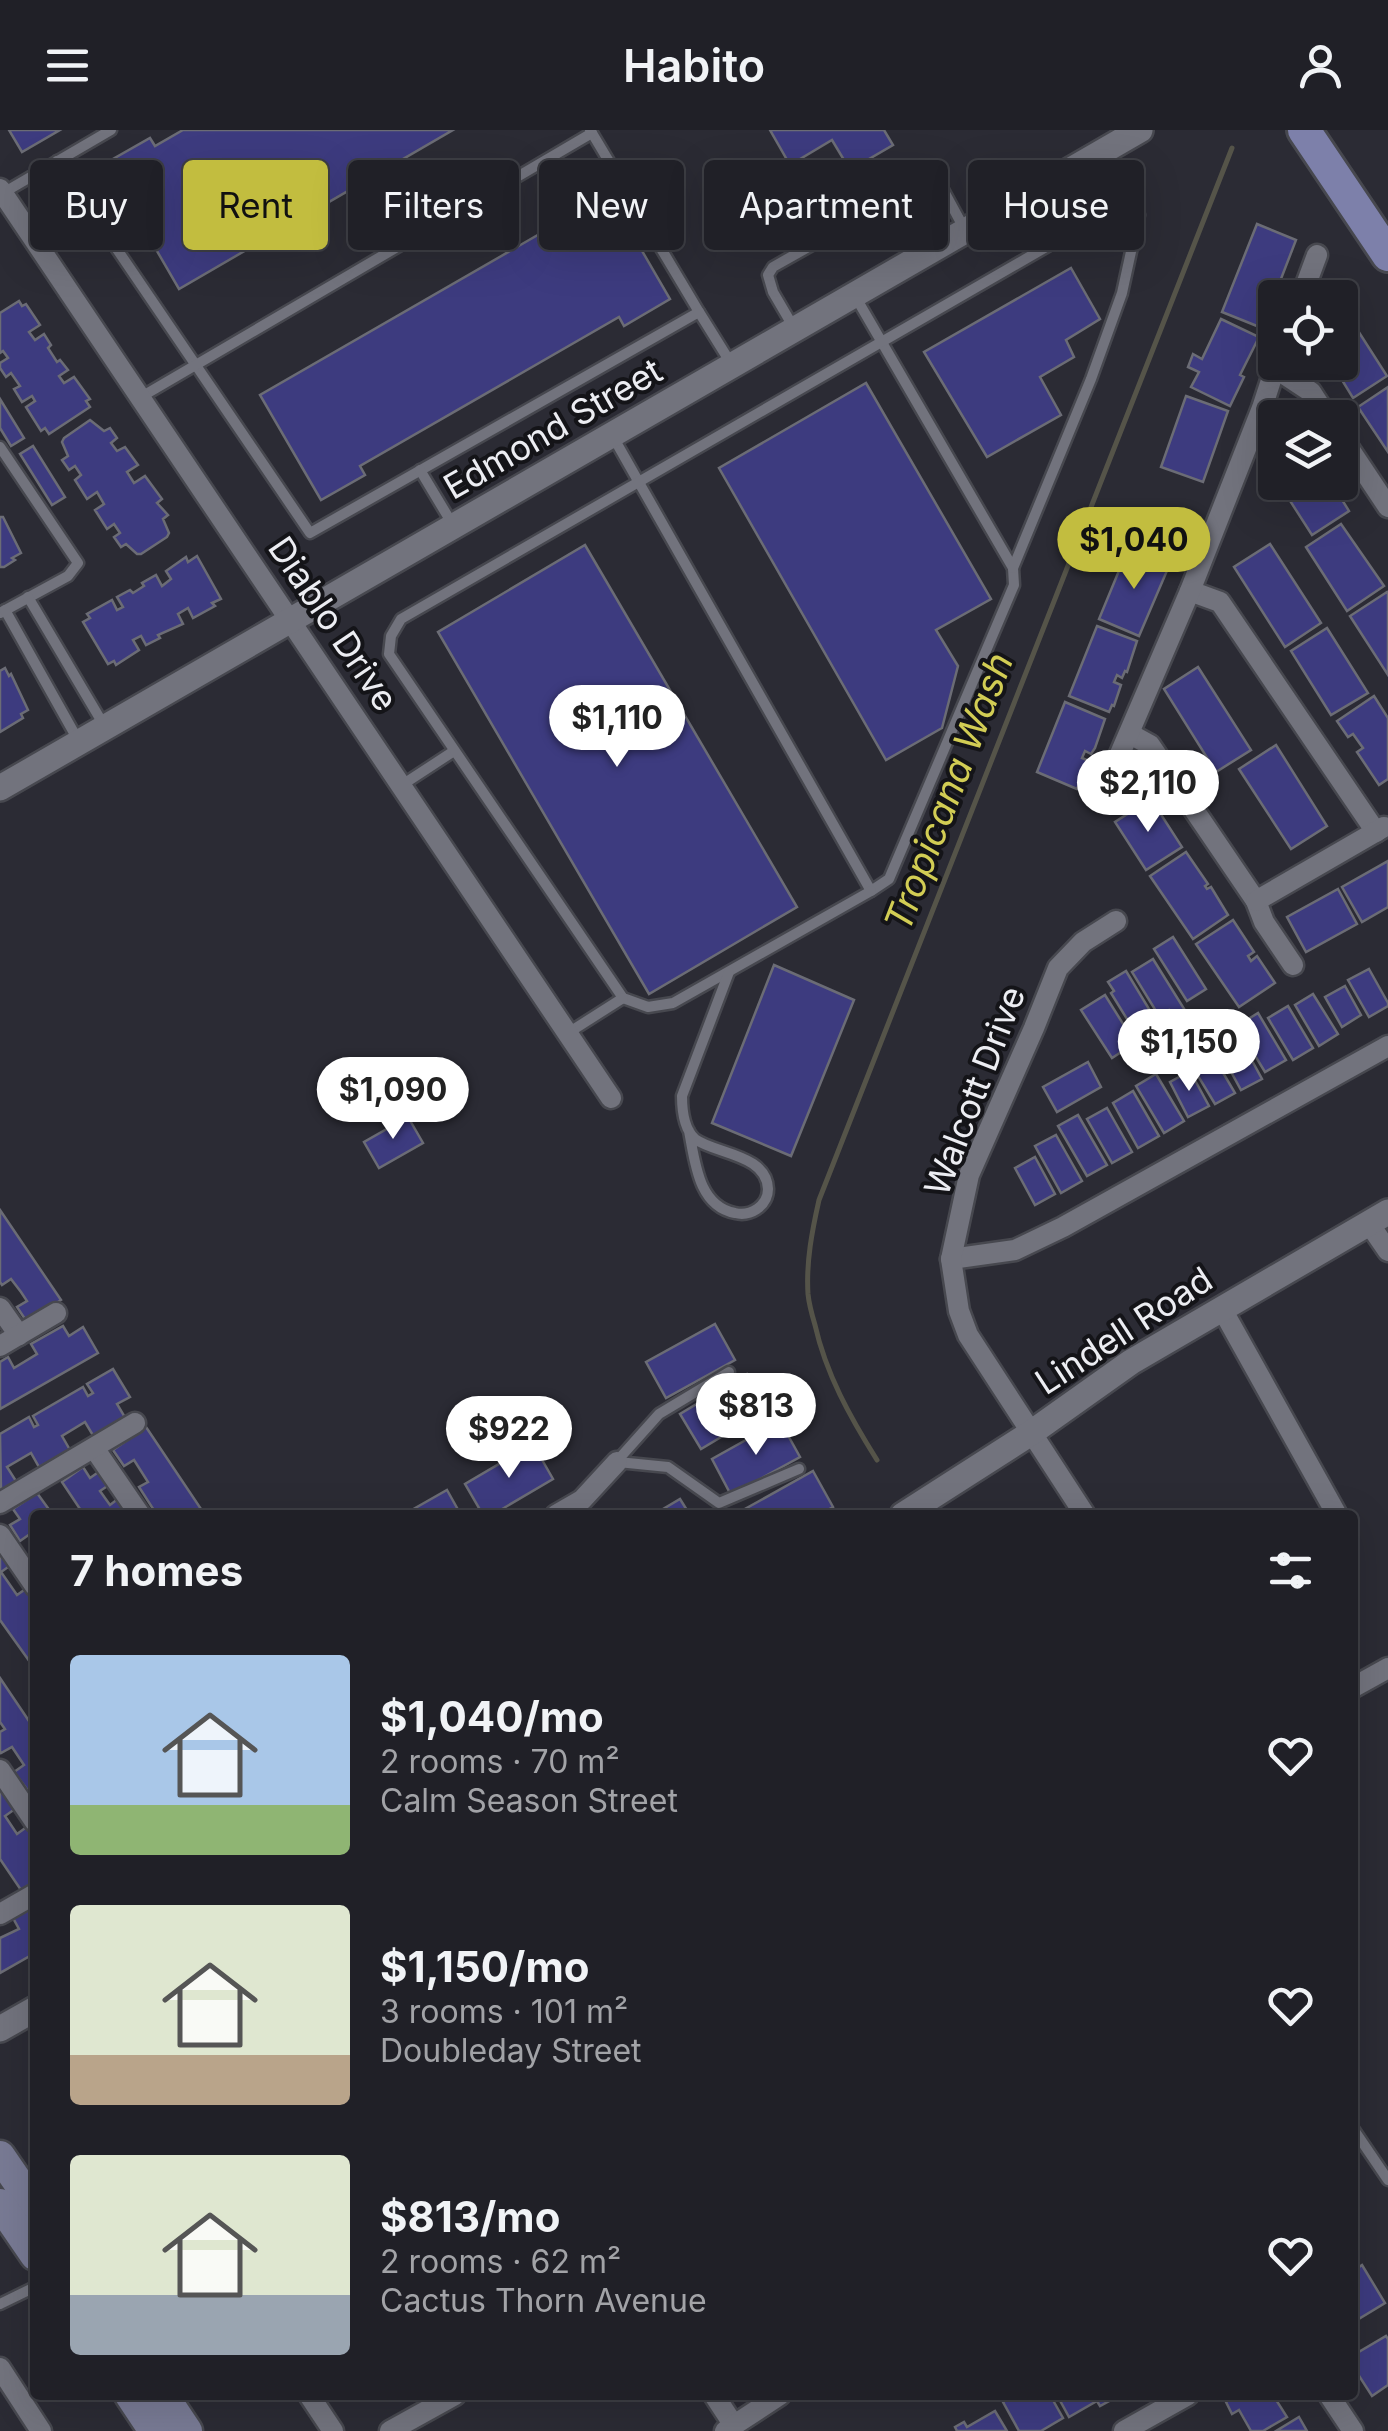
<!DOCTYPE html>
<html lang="en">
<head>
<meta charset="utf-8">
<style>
  :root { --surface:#202027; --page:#28282f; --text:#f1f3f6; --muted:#a2a3a7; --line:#3d3e44; --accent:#c2bd3f }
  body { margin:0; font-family:Inter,sans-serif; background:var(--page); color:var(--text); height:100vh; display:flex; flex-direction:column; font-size:38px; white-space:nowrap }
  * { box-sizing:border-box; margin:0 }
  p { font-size:32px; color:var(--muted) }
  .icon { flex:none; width:55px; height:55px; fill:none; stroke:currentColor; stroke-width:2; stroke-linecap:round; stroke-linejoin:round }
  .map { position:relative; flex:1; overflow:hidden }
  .sheet { position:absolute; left:30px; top:1380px; width:1328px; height:890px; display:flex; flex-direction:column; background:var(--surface); border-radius:10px; box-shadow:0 10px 40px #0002,0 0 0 2px var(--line) }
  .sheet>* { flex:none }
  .top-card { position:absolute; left:30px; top:30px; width:1330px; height:90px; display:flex; gap:20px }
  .tools { position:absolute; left:1258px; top:150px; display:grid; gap:20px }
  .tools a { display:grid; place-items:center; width:100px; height:100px; border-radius:10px; background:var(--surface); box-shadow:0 10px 40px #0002,0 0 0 2px var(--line); font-size:50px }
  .price { position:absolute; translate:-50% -85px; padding:0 22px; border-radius:35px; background:#fff; color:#222; font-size:32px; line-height:65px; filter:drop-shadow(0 2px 5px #0008) }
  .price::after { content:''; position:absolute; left:50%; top:60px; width:30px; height:22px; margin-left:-15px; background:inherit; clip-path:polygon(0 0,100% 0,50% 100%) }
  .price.on { background:var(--accent); color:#111 }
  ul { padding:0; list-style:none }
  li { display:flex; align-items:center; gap:30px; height:250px; padding:0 40px }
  li span { display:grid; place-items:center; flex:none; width:280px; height:200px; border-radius:10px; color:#555 }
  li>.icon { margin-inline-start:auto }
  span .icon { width:120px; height:120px; fill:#fffc; stroke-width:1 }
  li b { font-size:42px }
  h2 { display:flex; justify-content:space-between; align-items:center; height:120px; padding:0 40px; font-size:42px }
  .tag { padding:0 35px; border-radius:10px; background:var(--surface); box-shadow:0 10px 40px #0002,0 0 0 2px var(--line); font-size:35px; line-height:90px }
  .tag.on { background:var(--accent); color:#111 }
  header { display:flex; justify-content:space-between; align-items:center; height:130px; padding:0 40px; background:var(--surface); font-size:45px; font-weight:600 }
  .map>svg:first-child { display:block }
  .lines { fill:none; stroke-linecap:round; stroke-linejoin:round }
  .stream { stroke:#555449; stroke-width:5 }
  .building { fill:#3d3b7f; stroke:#6b6c75; stroke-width:2.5 }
  .service-casing { stroke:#47484f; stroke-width:15 }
  .minor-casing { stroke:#47484f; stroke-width:25 }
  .tertiary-casing { stroke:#47484f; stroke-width:30 }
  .secondary-casing { stroke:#47484f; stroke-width:35 }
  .primary-casing { stroke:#47484f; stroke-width:38 }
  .service { stroke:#72737d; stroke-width:10 }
  .minor { stroke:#72737d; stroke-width:20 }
  .tertiary { stroke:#72737d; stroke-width:25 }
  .secondary { stroke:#787a94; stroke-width:30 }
  .primary { stroke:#7d80aa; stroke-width:32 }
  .labels { text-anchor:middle; stroke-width:8; stroke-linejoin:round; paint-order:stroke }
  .street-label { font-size:35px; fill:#ecedf2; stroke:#141418 }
  .water-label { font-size:38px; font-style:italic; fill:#d2cd54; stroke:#141418 }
</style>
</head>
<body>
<header><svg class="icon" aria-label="menu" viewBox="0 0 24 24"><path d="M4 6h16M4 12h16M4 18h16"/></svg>Habito<svg class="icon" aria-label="person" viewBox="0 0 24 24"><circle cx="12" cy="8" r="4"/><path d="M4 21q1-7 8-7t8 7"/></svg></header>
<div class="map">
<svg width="1388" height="2301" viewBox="0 0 1388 2301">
  <rect width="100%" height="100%" fill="#2b2b34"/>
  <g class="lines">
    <path class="stream" d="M877,1330C850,1287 826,1244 815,1195C812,1185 809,1174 808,1164C806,1132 812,1101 819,1070L1232,18"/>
  </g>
  <g class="building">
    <path d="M9,0H60L22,22Z"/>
    <path d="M183,0H453L179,159L106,33L150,8L155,16Z"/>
    <path d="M770,0H884L893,15L850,40L832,10L790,35Z"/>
    <path d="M609,64L670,169L624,196L619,187L360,336L365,345L321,370L260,265Z"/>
    <path d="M1257,94L1296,110L1262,198L1222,182Z"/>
    <path d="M1071,138L1100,189L1066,210L1074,227L1040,247L1061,285L987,327L924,222Z"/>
    <path d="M19,171L22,176L26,174L40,195L29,202L35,210L44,204L51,215L48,218L57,232L60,230L68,240L59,246L64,253L74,247L90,269L86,271L90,277L49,304L45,298L41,301L26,277L35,271L32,266L22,272L14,259L20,256L11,243L6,247L0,238V233L8,228L3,221L0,223V183Z"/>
    <path d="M1346,182L1387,246L1353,268L1331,232H1340V186Z"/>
    <path d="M1221,189L1259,207L1240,245L1244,247L1230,276L1191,257L1199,242L1188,237L1193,224L1202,229Z"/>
    <path d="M866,253L991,469L936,500L958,536L942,598L886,630L719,338Z"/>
    <path d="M1388,257V322L1358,277Z"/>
    <path d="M1186,266L1228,281L1203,352L1161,337Z"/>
    <path d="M0,269L24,308L11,316L0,298Z"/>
    <path d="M90,290L104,301L110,298L117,308L111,313L117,321L125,317L138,335L127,342L134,353L145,346L162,369L157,373L168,385L163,389L169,403L167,407L141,424H137L126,414L121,417L114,407L120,403L114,394L107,399L95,380L104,374L97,362L87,369L75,350L81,345L75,336L69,340L62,330L68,326L62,312L64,308Z"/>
    <path d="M33,316L65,367L52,375L20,324Z"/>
    <path d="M1278,352H1331L1349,381L1312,405Z"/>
    <path d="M0,387H3L21,423L12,428L15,430L4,437H0Z"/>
    <path d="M1341,394L1384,456L1347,481L1306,417Z"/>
    <path d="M1270,414L1321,493L1285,517L1234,437Z"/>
    <path d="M585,415L797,777L649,864L438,502Z"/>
    <path d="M1128,419L1169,436L1139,506L1099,489Z"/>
    <path d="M197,426L221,469L212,473L215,476L193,488L188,478L178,484L183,494L158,505L160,508L146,515L141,506L133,510L139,520L116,535L114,531L108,534L83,492L90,488L87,484L112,470L117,480L123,477L117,467L130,460L133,463L144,456L142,453L156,445L162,456L171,449L166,441L186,427L188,432Z"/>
    <path d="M1387,462L1388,464V545L1350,486Z"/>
    <path d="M1097,496L1137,511L1127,542L1125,541L1122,548L1117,545L1114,552L1121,555L1114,576L1112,575L1109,582L1069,566Z"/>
    <path d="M1327,498L1368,563L1331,585L1291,521Z"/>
    <path d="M1198,537L1251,620L1216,642L1164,559Z"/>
    <path d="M5,538L9,546L11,544L28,580L21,584L23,588L0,602V541Z"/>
    <path d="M1374,566L1388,588V649L1379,655L1357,622L1363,618L1353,604L1348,607L1337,591Z"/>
    <path d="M1065,572L1105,589L1095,618L1091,624L1085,621L1082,628L1089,631L1077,659L1037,642Z"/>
    <path d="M1276,615L1327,696L1291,719L1239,639Z"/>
    <path d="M1151,669L1182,717L1146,740L1115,692Z"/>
    <path d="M1186,722L1208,754L1205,756L1207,759L1211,757L1228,785L1193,809L1150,746Z"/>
    <path d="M1388,731V777L1362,792L1342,757Z"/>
    <path d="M1338,759L1357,794L1306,822L1287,787Z"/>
    <path d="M1233,790L1254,822L1248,826L1251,831L1257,826L1275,853L1239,877L1196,814Z"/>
    <path d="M1173,807L1206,859L1187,871L1154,819Z"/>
    <path d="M1153,829L1191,890L1180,898L1169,880L1159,886L1132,842Z"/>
    <path d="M774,835L854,870L791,1026L712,993Z"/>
    <path d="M1369,839L1388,873V876L1369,887L1348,850Z"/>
    <path d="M1126,841L1155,889L1135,902L1111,863L1114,861L1108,852Z"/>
    <path d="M1345,856L1361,885L1342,897L1325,867Z"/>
    <path d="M1313,864L1338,904L1319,916L1295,875Z"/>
    <path d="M1105,865L1135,913L1112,928L1081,880Z"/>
    <path d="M1288,876L1313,918L1293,930L1268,888Z"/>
    <path d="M1258,883L1286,930L1265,942L1237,896Z"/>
    <path d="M1238,905L1262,949L1241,960L1217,916Z"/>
    <path d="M1215,929L1235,963L1215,974L1195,941Z"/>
    <path d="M1088,932L1101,957L1057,982L1043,957Z"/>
    <path d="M1190,941L1209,976L1188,987L1170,952Z"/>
    <path d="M1156,944L1184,991L1164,1003L1136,956Z"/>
    <path d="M1133,961L1159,1006L1138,1018L1113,973Z"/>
    <path d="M1107,978L1132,1022L1112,1033L1087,989Z"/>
    <path d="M1078,985L1107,1035L1087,1046L1058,996Z"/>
    <path d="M408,987L423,1013L379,1038L364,1012Z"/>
    <path d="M1056,1005L1082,1051L1061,1063L1035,1016Z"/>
    <path d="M1035,1027L1055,1064L1035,1075L1015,1038Z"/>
    <path d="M0,1080L61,1170L27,1192L17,1177L27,1171L21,1162L11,1149L2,1155L0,1152Z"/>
    <path d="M715,1194L735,1230L666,1268L646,1232Z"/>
    <path d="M63,1196L69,1206L83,1197L98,1223L0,1279V1232L8,1227L14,1238L37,1224L31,1214Z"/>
    <path d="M113,1239L130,1267L117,1274L126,1289L94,1307L85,1292L62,1306L70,1320L39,1337L31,1323L7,1337L16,1351L1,1360L0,1304L29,1287L34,1297L38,1295L33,1286L83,1257L88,1266L93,1263L87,1254Z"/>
    <path d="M747,1244L768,1279L701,1319L680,1284Z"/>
    <path d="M780,1291L800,1327L731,1365L712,1329Z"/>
    <path d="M146,1297L205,1385H171L168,1381L157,1385L139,1357L148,1352L134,1330L124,1336L113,1320Z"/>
    <path d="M533,1314L553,1349L492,1385H483L465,1354Z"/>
    <path d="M83,1337L90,1348L100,1341L109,1355L100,1361L110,1375L119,1368L130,1385H84L62,1352Z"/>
    <path d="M813,1341L833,1377L818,1385H749L745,1379Z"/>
    <path d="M447,1360L461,1385H403Z"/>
    <path d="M37,1363L53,1385H35V1412L30,1404L20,1411L10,1395L20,1389L13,1379Z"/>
    <path d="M680,1369L690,1385H653Z"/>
    <path d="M0,1419L11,1435L1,1442L17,1465L27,1458L35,1470V1539L0,1490Z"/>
    <path d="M0,1548L35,1600V1670L14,1642L24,1635L12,1617L1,1623L0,1621V1602L5,1599L0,1592Z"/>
    <path d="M0,1656L15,1679L5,1686L17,1704L28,1696L35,1707V1751L21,1760L0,1729Z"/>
    <path d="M35,1776V1823L0,1843V1808L19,1799L13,1788Z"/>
    <path d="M1362,2135L1385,2173L1352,2193V2142Z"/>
    <path d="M1386,2206L1388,2209V2255L1372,2266L1352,2235V2226Z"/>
    <path d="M1016,2265H1050L1063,2288L1041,2301H1019L1003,2272Z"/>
    <path d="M1057,2265H1108L1111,2270L1100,2276L1097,2271L1069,2287Z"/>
    <path d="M1237,2265H1273L1287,2287L1263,2301H1251L1239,2280L1232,2284L1226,2272Z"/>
    <path d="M995,2281L1007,2301H957L955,2297L964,2292L967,2297Z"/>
    <path d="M1299,2287L1307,2301H1276Z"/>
  </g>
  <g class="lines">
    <g class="service-casing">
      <g id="service">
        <path d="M592,3L699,182"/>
        <path d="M57,31L310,403L699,182L732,235"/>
        <path d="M3,63L111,0"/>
        <path d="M794,198L773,162L768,145L773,137L927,50L940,54L965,100"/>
        <path d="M141,267L592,3L590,0"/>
        <path d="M612,305L871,761L889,749L1014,455L1013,438L855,166"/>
        <path d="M0,317L78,433L68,446L0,483"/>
        <path d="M420,340L453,395"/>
        <path d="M28,467L105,597"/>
        <path d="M5,480L78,610"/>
        <path d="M402,655L454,621"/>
        <path d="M871,761L673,873L648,877L623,868L389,524L391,506L401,489L1126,71L1136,75L1139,85L1122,163L1091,249L1013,438"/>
        <path d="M568,903L623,868"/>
        <path d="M689,1001C695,1031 698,1076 735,1083C743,1085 751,1083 757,1079C764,1074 768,1067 768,1059C767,1024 715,1024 695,1009C684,999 682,980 682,966L729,842"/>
        <path d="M617,1331L659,1284L729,1242"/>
        <path d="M618,1332L668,1337L719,1373L799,1339"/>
        <path d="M1352,1997L1388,2050"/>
        <path d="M0,2174L35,2157"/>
      </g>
    </g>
    <g class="minor-casing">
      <g id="minor">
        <path d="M0,59L611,968"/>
        <path d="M1301,168L1317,125"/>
        <path d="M1275,238L1311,262L1328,288"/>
        <path d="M1340,305L1388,377"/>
        <path d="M1190,461L1220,472L1376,702"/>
        <path d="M1130,604L1150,615L1256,771L1264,792L1293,835"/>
        <path d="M1104,661L1190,461L1262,278L1277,232"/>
        <path d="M1256,771L1384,697"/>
        <path d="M1368,1092L1388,1121"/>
        <path d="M951,1129L1015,1120L1063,1097L1388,916"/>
        <path d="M0,1178L19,1205"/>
        <path d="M1222,1179L1337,1385"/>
        <path d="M0,1216L56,1183"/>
        <path d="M94,1318L140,1385"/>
        <path d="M0,1373L135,1293"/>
        <path d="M556,1385L582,1370L617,1332"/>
        <path d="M1085,1385L968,1205L959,1181L951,1129L969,1045L1034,898L1058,838L1083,812L1116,791"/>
        <path d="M0,1405L35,1456"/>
        <path d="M1352,1558L1388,1538"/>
        <path d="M0,1640L35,1692"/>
        <path d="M0,1784L35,1764"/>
        <path d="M0,2238L41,2301"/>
        <path d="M309,2265L333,2301"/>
        <path d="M714,2265L733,2294"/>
        <path d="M1329,2265L1353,2301"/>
        <path d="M390,2301L455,2265"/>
        <path d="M725,2301L780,2265"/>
        <path d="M1124,2301L1188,2265"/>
      </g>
    </g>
    <g class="tertiary-casing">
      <g id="tertiary">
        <path d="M0,658L1140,0"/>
        <path d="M903,1385L1031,1303L1131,1232L1388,1082"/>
        <path d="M0,1899L35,1879"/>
      </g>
    </g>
    <g class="secondary-casing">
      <g id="secondary">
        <path d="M0,2026L35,2077"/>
        <path d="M0,2074L35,2125"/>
        <path d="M130,2265L154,2301"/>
        <path d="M163,2265L187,2301"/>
      </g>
    </g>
    <g class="primary-casing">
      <path id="primary" d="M1304,0L1388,125"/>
    </g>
    <use href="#service" class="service"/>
    <use href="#minor" class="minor"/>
    <use href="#tertiary" class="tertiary"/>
    <use href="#secondary" class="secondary"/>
    <use href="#primary" class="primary"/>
  </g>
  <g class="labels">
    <g class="street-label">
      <text transform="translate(553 299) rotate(-30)" y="12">Edmond Street</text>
      <text transform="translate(333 494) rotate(56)" y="12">Diablo Drive</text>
      <text transform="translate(975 961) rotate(-69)" y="12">Walcott Drive</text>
      <text transform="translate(1124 1201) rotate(-33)" y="12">Lindell Road</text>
    </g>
    <g class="water-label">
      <text transform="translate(949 662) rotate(-69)" y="13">Tropicana Wash</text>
    </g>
  </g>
</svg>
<div class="tools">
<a><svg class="icon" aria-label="locate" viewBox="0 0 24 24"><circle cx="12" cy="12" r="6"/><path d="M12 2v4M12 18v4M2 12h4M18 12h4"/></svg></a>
<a><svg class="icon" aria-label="layers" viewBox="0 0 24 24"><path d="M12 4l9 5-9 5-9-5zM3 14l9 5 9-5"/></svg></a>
</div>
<b class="price on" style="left:1134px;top:462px">$1,040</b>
<b class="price" style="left:617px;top:640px">$1,110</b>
<b class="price" style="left:1148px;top:705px">$2,110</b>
<b class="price" style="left:1189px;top:964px">$1,150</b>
<b class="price" style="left:393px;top:1012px">$1,090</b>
<b class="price" style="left:756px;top:1328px">$813</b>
<b class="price" style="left:509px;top:1351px">$922</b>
<div class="top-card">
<a class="tag">Buy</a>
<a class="tag on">Rent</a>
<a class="tag">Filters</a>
<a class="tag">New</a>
<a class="tag">Apartment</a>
<a class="tag">House</a>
</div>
<section class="sheet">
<h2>7 homes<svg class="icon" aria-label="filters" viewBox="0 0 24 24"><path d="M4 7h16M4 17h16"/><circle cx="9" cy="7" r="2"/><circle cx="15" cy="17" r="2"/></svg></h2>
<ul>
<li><span style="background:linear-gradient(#a9c7e8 75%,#8fb573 0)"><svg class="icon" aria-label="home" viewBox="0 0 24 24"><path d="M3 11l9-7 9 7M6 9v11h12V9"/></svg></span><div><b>$1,040/mo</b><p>2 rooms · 70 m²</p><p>Calm Season Street</p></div><svg class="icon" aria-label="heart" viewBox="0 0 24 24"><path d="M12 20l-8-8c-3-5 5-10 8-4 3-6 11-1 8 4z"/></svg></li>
<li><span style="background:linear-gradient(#dfe7d0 75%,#b9a48a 0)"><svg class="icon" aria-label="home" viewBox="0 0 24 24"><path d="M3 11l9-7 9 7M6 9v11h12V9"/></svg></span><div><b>$1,150/mo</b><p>3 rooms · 101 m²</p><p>Doubleday Street</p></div><svg class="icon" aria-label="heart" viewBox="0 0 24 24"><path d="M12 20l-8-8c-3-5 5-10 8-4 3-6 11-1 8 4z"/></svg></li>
<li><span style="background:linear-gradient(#dfe7d0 70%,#9aa5b1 0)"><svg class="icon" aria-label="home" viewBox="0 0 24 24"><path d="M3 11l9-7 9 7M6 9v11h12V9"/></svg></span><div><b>$813/mo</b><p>2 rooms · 62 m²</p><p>Cactus Thorn Avenue</p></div><svg class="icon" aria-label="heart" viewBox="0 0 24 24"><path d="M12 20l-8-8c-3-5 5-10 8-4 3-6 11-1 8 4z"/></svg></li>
</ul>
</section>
</div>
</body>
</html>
